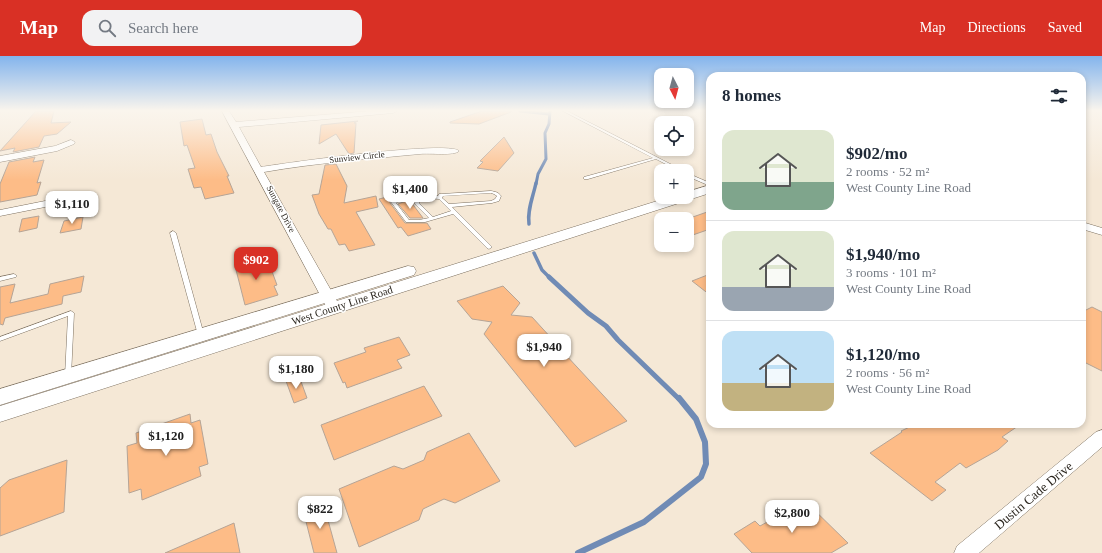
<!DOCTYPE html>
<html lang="en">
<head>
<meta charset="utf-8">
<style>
  :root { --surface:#fff; --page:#f2f2f3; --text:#1f2937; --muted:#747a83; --line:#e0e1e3; --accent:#d93025 }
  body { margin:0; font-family:"Times New Roman",serif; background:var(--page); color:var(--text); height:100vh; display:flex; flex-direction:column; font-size:15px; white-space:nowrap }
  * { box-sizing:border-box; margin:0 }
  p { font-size:13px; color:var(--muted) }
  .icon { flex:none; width:22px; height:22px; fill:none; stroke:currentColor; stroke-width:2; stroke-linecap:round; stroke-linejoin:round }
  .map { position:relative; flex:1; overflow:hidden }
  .details { position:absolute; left:706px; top:16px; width:380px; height:356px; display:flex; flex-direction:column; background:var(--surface); border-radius:12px; box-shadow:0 2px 6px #0003 }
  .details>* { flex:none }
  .needle { width:26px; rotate:174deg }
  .controls { position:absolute; left:654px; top:12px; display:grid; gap:8px }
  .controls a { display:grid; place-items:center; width:40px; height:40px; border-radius:8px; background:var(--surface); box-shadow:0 2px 6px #0003; font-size:20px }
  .price { position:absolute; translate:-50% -34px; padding:0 9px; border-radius:8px; background:#fff; color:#222; font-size:13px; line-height:26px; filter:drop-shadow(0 1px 2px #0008) }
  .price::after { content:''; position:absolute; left:50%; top:24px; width:12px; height:9px; margin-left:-6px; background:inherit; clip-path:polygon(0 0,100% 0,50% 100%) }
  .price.current { background:var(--accent); color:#fff }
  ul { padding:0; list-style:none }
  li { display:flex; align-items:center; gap:12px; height:100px; padding:0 16px }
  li+li { border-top:1px solid var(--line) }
  li span { display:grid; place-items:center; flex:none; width:112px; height:80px; border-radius:12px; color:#555 }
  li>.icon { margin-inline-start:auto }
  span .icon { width:48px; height:48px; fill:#fffc; stroke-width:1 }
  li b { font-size:17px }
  h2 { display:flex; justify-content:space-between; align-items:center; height:48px; padding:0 16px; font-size:17px }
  header { display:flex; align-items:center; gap:24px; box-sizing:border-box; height:56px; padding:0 20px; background:var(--accent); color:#fff }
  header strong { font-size:19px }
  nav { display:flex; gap:22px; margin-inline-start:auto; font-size:14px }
  .search { width:280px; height:36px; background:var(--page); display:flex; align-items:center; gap:10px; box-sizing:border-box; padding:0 14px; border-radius:12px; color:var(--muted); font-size:15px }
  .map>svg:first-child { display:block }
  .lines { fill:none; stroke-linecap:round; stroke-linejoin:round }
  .stream-far3 { stroke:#708bb5; stroke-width:3 }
  .stream-far2 { stroke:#708bb5; stroke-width:3.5 }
  .stream-far1 { stroke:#708bb5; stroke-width:5 }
  .stream { stroke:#708bb5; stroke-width:6 }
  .building { fill:#fdbc87; stroke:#b5a496 }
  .lane-casing { stroke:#7d7161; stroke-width:1 }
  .street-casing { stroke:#7d7161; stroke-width:1 }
  .secondary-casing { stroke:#7d7161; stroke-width:1 }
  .lane { fill:#fff; fill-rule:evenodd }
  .street { fill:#fff; fill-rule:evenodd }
  .secondary { fill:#fff; fill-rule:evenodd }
  .labels { text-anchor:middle; stroke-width:3; stroke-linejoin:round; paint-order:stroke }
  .far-street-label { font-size:9px; fill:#2d2821; stroke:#fff }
  .street-label { font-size:11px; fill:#2d2821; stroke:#fff }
  .near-street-label { font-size:13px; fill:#2d2821; stroke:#fff }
</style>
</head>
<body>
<header>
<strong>Map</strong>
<div class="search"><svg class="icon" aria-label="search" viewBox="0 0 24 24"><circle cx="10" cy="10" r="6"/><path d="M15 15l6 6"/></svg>Search here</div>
<nav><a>Map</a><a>Directions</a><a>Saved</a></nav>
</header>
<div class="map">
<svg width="1102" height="497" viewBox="0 0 1102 497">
  <rect width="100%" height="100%" fill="#f5e8d6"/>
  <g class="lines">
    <g class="stream-far3">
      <path d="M520,55L549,58"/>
      <path d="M536,128L538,118L546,103L545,77L549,68L550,55"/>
    </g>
    <g class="stream-far2">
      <path d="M529,168C527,154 533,141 536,127"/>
      <path d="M534,197L542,214L550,222"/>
    </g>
    <path class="stream-far1" d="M549,221L588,257L606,270L618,284L679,343"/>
    <path class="stream" d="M578,497L644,466L701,421L706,408L705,386L696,363L679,342"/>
  </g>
  <g class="building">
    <path d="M36,55H54L51,67L71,66L57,78L44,80L39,91L13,96L15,92L0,95Z"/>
    <path d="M482,55H511V56L479,68L450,67V66Z"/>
    <path d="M202,63L206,79L211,78L217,96L229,120H227L234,137L205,143L201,131L194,132L188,113L195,112L187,89L184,90L180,66Z"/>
    <path d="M358,65L354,67H356L354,97L349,98L336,78L319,88L321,69Z"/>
    <path d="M504,81L514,97L498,115L477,112L483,106L480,105Z"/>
    <path d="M35,101L33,106L44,104L37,127L41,126L37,139L0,146V128L9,106Z"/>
    <path d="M336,108L347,130L344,147L376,140L378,151L356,156L375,189L349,195L345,188L339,189L331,173H328L319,158L312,139L319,138L325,109Z"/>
    <path d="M391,140L393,143L390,145V147L405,167H427L431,173L408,180L401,171L398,172L379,143Z"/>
    <path d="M406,145L411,146L423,162H410L398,148Z"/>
    <path d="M710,155V173L687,181V163Z"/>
    <path d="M39,160L37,172L19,176L22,163Z"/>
    <path d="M83,161L81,173L60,177L64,165Z"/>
    <path d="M267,202L277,229L274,230L278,239L245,249L235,210Z"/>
    <path d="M710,218V239L692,225Z"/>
    <path d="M84,220L81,236L63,240L62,248L5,262L3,269L0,268V231L15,228L10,247L48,238L50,228Z"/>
    <path d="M503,230L520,247L511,259L532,261L553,284H552L627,365L575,391L484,278L492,266L472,263L457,245Z"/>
    <path d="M1092,251L1102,256V315L1082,305V256Z"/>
    <path d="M399,281L410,299L397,304L402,312L347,332L345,326L343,327L334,307L366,296L364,292Z"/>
    <path d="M299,320L307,342L294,347L286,325Z"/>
    <path d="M424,330L442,360L334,404L321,369Z"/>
    <path d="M190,358L191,367L200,364L208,408L199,411L201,420L142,444L141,433L129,437L127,390L137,387L136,377Z"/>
    <path d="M916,368H1021L1002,381L1008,385L998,394L966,412L960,407L935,426L946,434L932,445L870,397L902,376L901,375Z"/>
    <path d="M469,377L500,425L455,447L444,443L423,453L419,464L359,491L339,433L394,410L403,413L424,404L427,396Z"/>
    <path d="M67,404L64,456L0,480V432L9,424Z"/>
    <path d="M805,445L848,487L831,497H752L734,478L755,465L760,470Z"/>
    <path d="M323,446L337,497H314L303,454Z"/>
    <path d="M234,467L240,497H165Z"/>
  </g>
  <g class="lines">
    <g class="lane-casing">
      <g id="lane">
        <path d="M563,55H567L684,115H679L656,103L588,123H584V121L653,102Z"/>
        <path d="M687,117L710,127V130L687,120Z"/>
        <path d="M491,135C496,136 498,136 501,140L499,145L492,147L452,151L492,191L489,193L487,192L453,158L425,166H406L391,146L404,141L417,143L427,140H438L439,138H441ZM491,137L494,138L497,140L495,143L491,145L449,148L442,142L443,140ZM427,142L439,143L451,155L433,161L419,147V145ZM404,143L415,145V148L429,162L419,164H409L396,147Z"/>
        <path d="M173,175L176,177L204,279L203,280L201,281L198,279L170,177Z"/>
        <path d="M14,218L17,220L16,221L0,225V221Z"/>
        <path d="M71,255L74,257L71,320L70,322H66L65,320L68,260L0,285V281Z"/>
      </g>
    </g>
    <g class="street-casing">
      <g id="street">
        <path d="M222,55H229L236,66L371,55H397L393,57L239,71L261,111C286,107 448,84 459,95C455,100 429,97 420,98C368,103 316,107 264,116L341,252L339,255H329L327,252Z"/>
        <path d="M71,84L75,86L74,88L57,95L0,106V100L55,90Z"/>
        <path d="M84,141L88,142L89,144L88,146L50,150L0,160V154L50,144Z"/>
        <path d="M1082,166L1102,172V179L1082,173Z"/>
        <path d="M1102,374V391L979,497H954L957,490L1096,376Z"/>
      </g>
    </g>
    <g class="secondary-casing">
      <g id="secondary">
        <path d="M710,129V137L0,366V350L670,141H687V136Z"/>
        <path d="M408,210L414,211L416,215L414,219L0,349V333Z"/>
      </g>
    </g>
    <use href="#lane" class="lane"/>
    <use href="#street" class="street"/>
    <use href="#secondary" class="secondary"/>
  </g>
  <linearGradient id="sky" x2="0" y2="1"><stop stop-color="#83b4ed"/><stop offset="0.44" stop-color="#faf5ed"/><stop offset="1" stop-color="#faf5ed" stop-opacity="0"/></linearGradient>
  <rect width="1102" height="124" fill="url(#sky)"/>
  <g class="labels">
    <g class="far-street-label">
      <text transform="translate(357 101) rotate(-6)" y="3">Sunview Circle</text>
      <text transform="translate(281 153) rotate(62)" y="3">Sungate Drive</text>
    </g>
    <g class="street-label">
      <text transform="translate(342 249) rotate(-18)" y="4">West County Line Road</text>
    </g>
    <g class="near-street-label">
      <text transform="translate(1033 439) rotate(-40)" y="5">Dustin Cade Drive</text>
    </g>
  </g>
</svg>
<div class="controls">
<a><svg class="needle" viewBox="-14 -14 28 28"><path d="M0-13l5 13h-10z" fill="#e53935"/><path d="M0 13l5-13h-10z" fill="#747a83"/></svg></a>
<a><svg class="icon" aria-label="locate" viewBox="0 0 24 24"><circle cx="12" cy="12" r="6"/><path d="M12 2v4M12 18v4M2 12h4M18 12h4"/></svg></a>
<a>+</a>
<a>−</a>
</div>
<b class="price" style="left:410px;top:154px">$1,400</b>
<b class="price" style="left:72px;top:169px">$1,110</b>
<b class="price current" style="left:256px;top:225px">$902</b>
<b class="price" style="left:544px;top:312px">$1,940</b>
<b class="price" style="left:296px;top:334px">$1,180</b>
<b class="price" style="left:166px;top:401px">$1,120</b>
<b class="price" style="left:320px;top:474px">$822</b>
<b class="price" style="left:792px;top:478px">$2,800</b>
<section class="details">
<h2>8 homes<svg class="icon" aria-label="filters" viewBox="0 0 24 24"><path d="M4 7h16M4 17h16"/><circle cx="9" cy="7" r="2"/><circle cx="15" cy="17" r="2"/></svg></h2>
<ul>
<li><span style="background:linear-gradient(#dfe7d0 65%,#7fa58c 0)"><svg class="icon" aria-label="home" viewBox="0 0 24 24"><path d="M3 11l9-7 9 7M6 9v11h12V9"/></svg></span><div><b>$902/mo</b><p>2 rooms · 52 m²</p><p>West County Line Road</p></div></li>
<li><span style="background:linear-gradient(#dfe7d0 70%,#9aa5b1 0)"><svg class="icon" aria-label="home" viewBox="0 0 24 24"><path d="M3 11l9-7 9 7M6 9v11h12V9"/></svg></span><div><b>$1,940/mo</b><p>3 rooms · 101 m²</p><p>West County Line Road</p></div></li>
<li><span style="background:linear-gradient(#bfe0f5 65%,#c2b280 0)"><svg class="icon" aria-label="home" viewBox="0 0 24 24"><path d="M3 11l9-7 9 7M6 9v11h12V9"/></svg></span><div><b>$1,120/mo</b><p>2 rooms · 56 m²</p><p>West County Line Road</p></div></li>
</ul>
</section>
</div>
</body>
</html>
